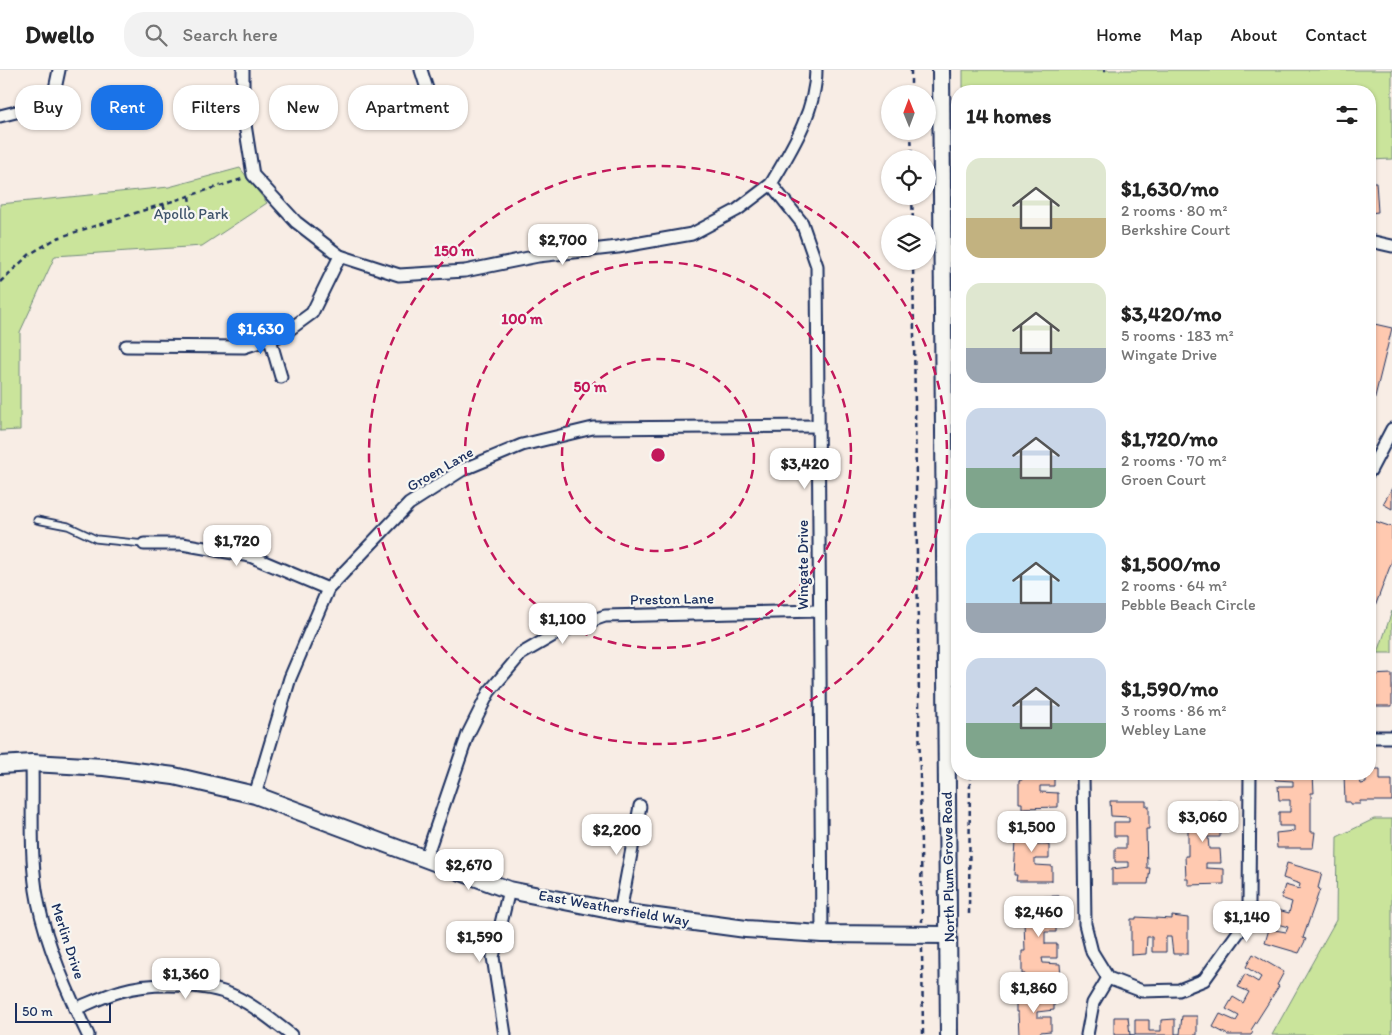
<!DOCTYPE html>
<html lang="en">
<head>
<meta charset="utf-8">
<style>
  :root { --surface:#fff; --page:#f2f2f2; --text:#222; --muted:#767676; --line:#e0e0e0; --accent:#1a73e8 }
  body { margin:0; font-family:Itim,sans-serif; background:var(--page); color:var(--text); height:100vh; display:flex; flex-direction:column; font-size:19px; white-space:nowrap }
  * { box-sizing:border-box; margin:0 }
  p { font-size:16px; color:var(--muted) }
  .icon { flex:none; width:28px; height:28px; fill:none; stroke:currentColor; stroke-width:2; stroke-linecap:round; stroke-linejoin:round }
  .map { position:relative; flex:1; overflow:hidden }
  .side { position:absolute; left:951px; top:15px; width:425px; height:695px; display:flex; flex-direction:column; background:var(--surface); border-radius:20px; box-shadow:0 1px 4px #0004 }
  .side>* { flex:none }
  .top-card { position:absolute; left:15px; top:15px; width:475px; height:45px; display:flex; gap:10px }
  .needle { width:32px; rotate:359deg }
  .tools { position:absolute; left:881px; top:15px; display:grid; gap:10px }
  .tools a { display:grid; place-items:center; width:55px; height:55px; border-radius:50%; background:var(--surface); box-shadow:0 1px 4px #0004; font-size:25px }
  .scale { position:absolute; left:15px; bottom:12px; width:96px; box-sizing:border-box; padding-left:5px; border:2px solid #1b2f5e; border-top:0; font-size:14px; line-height:18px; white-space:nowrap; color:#1b2f5e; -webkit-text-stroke:4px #f6f6f2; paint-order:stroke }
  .price { position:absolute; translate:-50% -42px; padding:0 11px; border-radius:10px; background:#fff; color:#222; font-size:16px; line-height:32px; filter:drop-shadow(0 1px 2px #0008) }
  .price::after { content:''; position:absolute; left:50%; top:30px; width:15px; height:11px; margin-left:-8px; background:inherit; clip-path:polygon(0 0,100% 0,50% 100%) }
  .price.active { background:var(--accent); color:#fff }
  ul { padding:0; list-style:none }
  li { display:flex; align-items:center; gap:15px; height:125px; padding:0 15px }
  li span { display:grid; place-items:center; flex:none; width:140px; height:100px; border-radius:15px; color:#555 }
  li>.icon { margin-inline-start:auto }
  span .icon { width:60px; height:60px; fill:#fffc; stroke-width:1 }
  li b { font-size:21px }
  h2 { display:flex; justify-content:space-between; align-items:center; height:60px; padding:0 15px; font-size:21px }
  .chip { padding:0 18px; border-radius:20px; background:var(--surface); box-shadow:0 1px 4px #0004; font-size:18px; line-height:45px }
  .chip.active { background:var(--accent); color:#fff }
  header { display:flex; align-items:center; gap:30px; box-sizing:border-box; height:70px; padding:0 25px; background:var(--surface); border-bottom:1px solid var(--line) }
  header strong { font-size:24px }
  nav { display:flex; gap:28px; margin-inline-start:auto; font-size:18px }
  .search { width:350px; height:45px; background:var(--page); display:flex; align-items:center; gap:12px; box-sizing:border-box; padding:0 18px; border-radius:20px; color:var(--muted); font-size:19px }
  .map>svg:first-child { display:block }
  .green { fill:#cae49b; stroke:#728a7c }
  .building { fill:#ffc9b0; stroke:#1b2f5e }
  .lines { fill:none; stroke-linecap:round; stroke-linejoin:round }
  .lane-casing { stroke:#1b2f5e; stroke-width:9 }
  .street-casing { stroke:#1b2f5e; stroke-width:15 }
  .secondary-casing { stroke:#1b2f5e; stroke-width:20 }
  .path { stroke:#1b2f5e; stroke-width:2.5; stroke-dasharray:5 4; stroke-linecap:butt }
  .lane { stroke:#f6f6f2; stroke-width:5.5 }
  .street { stroke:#f6f6f2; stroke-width:11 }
  .secondary { stroke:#f6f6f2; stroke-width:16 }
  .ring { fill:none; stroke:#c2185b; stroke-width:2.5; stroke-dasharray:9 6 }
  .labels { text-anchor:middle; stroke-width:4.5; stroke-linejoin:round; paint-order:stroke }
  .park-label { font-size:15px; fill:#3e536a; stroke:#f6f6f2 }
  .street-label { font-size:15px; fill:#1b2f5e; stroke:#f6f6f2 }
  .centre { fill:#c2185b; stroke:#f6f6f2; stroke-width:2.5 }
  .ring-label { font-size:15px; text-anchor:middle; font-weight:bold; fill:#c2185b; stroke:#f6f6f2; stroke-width:4.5; stroke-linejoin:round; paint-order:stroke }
</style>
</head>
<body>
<header>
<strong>Dwello</strong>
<div class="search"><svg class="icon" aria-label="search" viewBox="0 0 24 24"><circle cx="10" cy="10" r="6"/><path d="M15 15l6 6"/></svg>Search here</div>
<nav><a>Home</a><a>Map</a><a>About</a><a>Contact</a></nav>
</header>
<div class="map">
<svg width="1392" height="965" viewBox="0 0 1392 965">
  <rect width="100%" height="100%" fill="#f8ede5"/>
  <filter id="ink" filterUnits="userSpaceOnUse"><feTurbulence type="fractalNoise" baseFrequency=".02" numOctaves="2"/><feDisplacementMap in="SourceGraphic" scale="10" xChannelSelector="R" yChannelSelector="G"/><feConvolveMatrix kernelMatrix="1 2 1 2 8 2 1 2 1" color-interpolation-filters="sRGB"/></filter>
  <g filter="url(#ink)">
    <g class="green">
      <path d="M963,0H1392V89L1370,90V21H963Z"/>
      <path d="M240,98L267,133L202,176L55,186L20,262V360L0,361V134L169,117Z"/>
      <path d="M1392,541V583H1378Z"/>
      <path d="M1374,749H1392V965H1272L1336,850L1337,767Z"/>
    </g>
    <g class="building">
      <path d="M1370,112H1376L1378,142L1370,143Z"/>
      <path d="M1370,253L1392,258L1371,343H1370Z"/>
      <path d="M1392,418V439L1383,434Z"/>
      <path d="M1374,451L1392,457V491L1373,542L1370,541V460Z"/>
      <path d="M1392,604V636H1370V605Z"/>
      <path d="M1370,699H1380V710H1392V731H1360V734H1350V732H1345L1344,704H1359L1361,714L1366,713V704H1370Z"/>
      <path d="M1022,704H1054V716H1040V722L1058,723V737L1022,738V733H1019V710H1022Z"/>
      <path d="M1275,704H1313L1314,723H1311V762H1315L1313,778H1277L1276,763L1294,761V756H1279V742H1290V730H1279L1278,716H1293V711L1275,710Z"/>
      <path d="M1110,731H1146V736H1149V759H1146L1147,798H1150L1148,814H1112V799L1129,797V792H1115V778H1126V766H1114V752H1129V747L1111,746Z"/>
      <path d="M1222,731V746L1205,748V753H1220V767H1208L1209,779H1220L1221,793H1206V798L1224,799V814L1188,815V809H1186L1185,786H1188V756H1184V737H1187V732Z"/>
      <path d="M1015,754H1051V769L1034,770L1035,775H1049V789H1035V795L1052,796V811H1016L1017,805H1014L1016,770H1014Z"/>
      <path d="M1287,793L1322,803L1318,818L1320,819L1303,868L1306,869L1299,883L1265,873L1269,859L1286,862L1288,857L1274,853L1278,840L1289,843L1292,832L1281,828L1285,815L1299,819L1300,814L1283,808Z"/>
      <path d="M1059,826V841L1042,843V848H1056V862H1045V874H1057V888H1042L1043,893L1060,894L1061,909L1025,910V904H1022V881H1025L1024,851H1021L1020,832H1023V827Z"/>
      <path d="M1172,846L1188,848V884H1173L1171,867H1166V882H1152V867H1147L1146,884L1131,885V849H1136V847L1172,849Z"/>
      <path d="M1253,884L1284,902L1277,915L1279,916L1251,960L1253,962L1251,965H1228L1213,957L1220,944L1236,951L1239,946L1226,939L1233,927L1243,933L1249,922L1238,917L1245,904L1258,912L1261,907L1246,897Z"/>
      <path d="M1018,926H1054V940L1037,942V947H1051V961L1040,962V965H1019L1018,942H1016V932H1018Z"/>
      <path d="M1182,946H1197V965H1114V947H1128L1130,965H1135V950H1149V961H1161V950L1175,949V964H1180Z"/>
    </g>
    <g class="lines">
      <g class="lane-casing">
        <path id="lane" d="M37,450L68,456L96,469L144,474"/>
      </g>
      <g class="street-casing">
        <g id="street">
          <path d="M243,0V42L253,105L296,152L340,186L399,205L465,201L538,186L618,177L692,164L737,140L771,114"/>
          <path d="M421,0L428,22"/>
          <path d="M816,0C816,41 791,80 771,114L802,153L817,196L822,864"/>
          <path d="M0,46L52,33L59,0"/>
          <path d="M1370,171L1392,176"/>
          <path d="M270,269L281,307"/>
          <path d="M126,276L244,277L282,265L312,243L340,186"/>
          <path d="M1370,401L1392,359"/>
          <path d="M144,474H182L250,486L328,519"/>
          <path d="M1370,667H1392"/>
          <path d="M32,693C33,735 30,779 36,820C43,868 67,922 88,965"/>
          <path d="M1083,704L1085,854L1092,882L1108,908L1142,921L1179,920L1204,910L1240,860L1249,834L1250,704"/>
          <path d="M255,725L290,608L328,519L409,434L462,400L522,375L593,358L818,356"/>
          <path d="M426,787L468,664L489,622L521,584L559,562L605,546L818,541"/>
          <path d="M620,842L640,736"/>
          <path d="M75,939C90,933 106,925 121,921C151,912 206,913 234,926C255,936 273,951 291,965"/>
          <path d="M505,965L493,887L509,820"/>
          <path d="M1087,965L1093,933L1108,908"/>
        </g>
      </g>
      <g class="secondary-casing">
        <g id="secondary">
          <path d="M941,0L949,965"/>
          <path d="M0,695L32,693L104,697L174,706L255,725L509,820L620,842L746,859L822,864L948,865"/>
        </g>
      </g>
      <g class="path">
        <path d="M911,0V24"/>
        <path d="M1103,0H1106"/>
        <path d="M911,61L912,89"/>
        <path d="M189,126L191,142"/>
        <path d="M912,126L913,154"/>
        <path d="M163,134L167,145"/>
        <path d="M913,191L922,852"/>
        <path d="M0,212L30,184L57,168L242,109"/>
        <path d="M969,844L970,704"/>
        <path d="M922,878L923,965"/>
      </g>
      <use href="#lane" class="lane"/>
      <use href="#street" class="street"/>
      <use href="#secondary" class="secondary"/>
    </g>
  </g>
  <g class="ring">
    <circle cx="658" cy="385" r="96"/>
    <circle cx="658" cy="385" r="193"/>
    <circle cx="658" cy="385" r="289"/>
  </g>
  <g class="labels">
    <g class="park-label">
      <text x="191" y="149">Apollo Park</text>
    </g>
    <g class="street-label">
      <text transform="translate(440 399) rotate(-30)" y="5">Groen Lane</text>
      <text transform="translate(803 495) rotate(-90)" y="5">Wingate Drive</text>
      <text transform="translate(672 529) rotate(-1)" y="5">Preston Lane</text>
      <text transform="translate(948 797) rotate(-91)" y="5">North Plum Grove Road</text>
      <text transform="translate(614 838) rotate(10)" y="5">East Weathersfield Way</text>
      <text transform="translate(68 871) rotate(72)" y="5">Merlin Drive</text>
    </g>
  </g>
  <circle cx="658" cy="385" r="8" class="centre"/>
  <g class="ring-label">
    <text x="454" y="186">150 m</text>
    <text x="522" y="254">100 m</text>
    <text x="590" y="322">50 m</text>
  </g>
</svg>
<div class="tools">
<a><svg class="needle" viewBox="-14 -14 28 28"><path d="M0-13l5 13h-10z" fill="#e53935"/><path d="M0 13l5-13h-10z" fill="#767676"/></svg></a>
<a><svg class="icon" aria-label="locate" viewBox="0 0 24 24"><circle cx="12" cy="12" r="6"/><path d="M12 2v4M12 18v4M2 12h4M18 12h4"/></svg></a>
<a><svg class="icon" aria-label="layers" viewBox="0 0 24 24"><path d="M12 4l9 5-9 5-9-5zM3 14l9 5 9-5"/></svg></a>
</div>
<div class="scale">50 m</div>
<b class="price" style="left:563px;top:196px">$2,700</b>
<b class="price active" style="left:261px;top:285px">$1,630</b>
<b class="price" style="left:805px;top:420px">$3,420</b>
<b class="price" style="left:237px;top:497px">$1,720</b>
<b class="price" style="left:563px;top:575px">$1,100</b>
<b class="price" style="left:1203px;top:773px">$3,060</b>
<b class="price" style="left:1032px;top:783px">$1,500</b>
<b class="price" style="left:617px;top:786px">$2,200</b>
<b class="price" style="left:469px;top:821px">$2,670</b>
<b class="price" style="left:1039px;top:868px">$2,460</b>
<b class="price" style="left:1247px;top:873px">$1,140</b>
<b class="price" style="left:480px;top:893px">$1,590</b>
<b class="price" style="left:186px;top:930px">$1,360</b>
<b class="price" style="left:1034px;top:944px">$1,860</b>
<div class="top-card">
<a class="chip">Buy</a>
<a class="chip active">Rent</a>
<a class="chip">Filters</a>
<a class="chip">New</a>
<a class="chip">Apartment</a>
</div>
<section class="side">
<h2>14 homes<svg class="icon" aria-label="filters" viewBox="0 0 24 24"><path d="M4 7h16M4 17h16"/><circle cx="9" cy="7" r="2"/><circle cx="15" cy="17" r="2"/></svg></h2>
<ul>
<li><span style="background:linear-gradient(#dfe7d0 60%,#c2b280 0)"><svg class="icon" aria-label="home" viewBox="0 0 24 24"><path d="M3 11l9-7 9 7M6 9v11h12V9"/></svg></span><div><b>$1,630/mo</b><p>2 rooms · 80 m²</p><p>Berkshire Court</p></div></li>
<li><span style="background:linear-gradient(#dfe7d0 65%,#9aa5b1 0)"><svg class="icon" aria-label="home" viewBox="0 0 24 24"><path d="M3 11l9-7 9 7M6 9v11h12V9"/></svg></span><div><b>$3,420/mo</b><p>5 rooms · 183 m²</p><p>Wingate Drive</p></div></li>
<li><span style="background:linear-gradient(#c9d6e8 60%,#7fa58c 0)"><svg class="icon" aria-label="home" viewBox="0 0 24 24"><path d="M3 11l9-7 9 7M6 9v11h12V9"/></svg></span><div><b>$1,720/mo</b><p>2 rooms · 70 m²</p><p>Groen Court</p></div></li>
<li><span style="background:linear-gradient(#bfe0f5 70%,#9aa5b1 0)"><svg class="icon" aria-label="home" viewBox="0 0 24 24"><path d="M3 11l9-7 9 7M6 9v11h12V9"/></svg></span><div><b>$1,500/mo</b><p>2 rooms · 64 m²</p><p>Pebble Beach Circle</p></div></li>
<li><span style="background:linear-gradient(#c9d6e8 65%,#7fa58c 0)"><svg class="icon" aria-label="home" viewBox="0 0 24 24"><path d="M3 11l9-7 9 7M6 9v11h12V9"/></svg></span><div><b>$1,590/mo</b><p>3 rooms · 86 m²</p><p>Webley Lane</p></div></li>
</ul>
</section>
</div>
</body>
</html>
